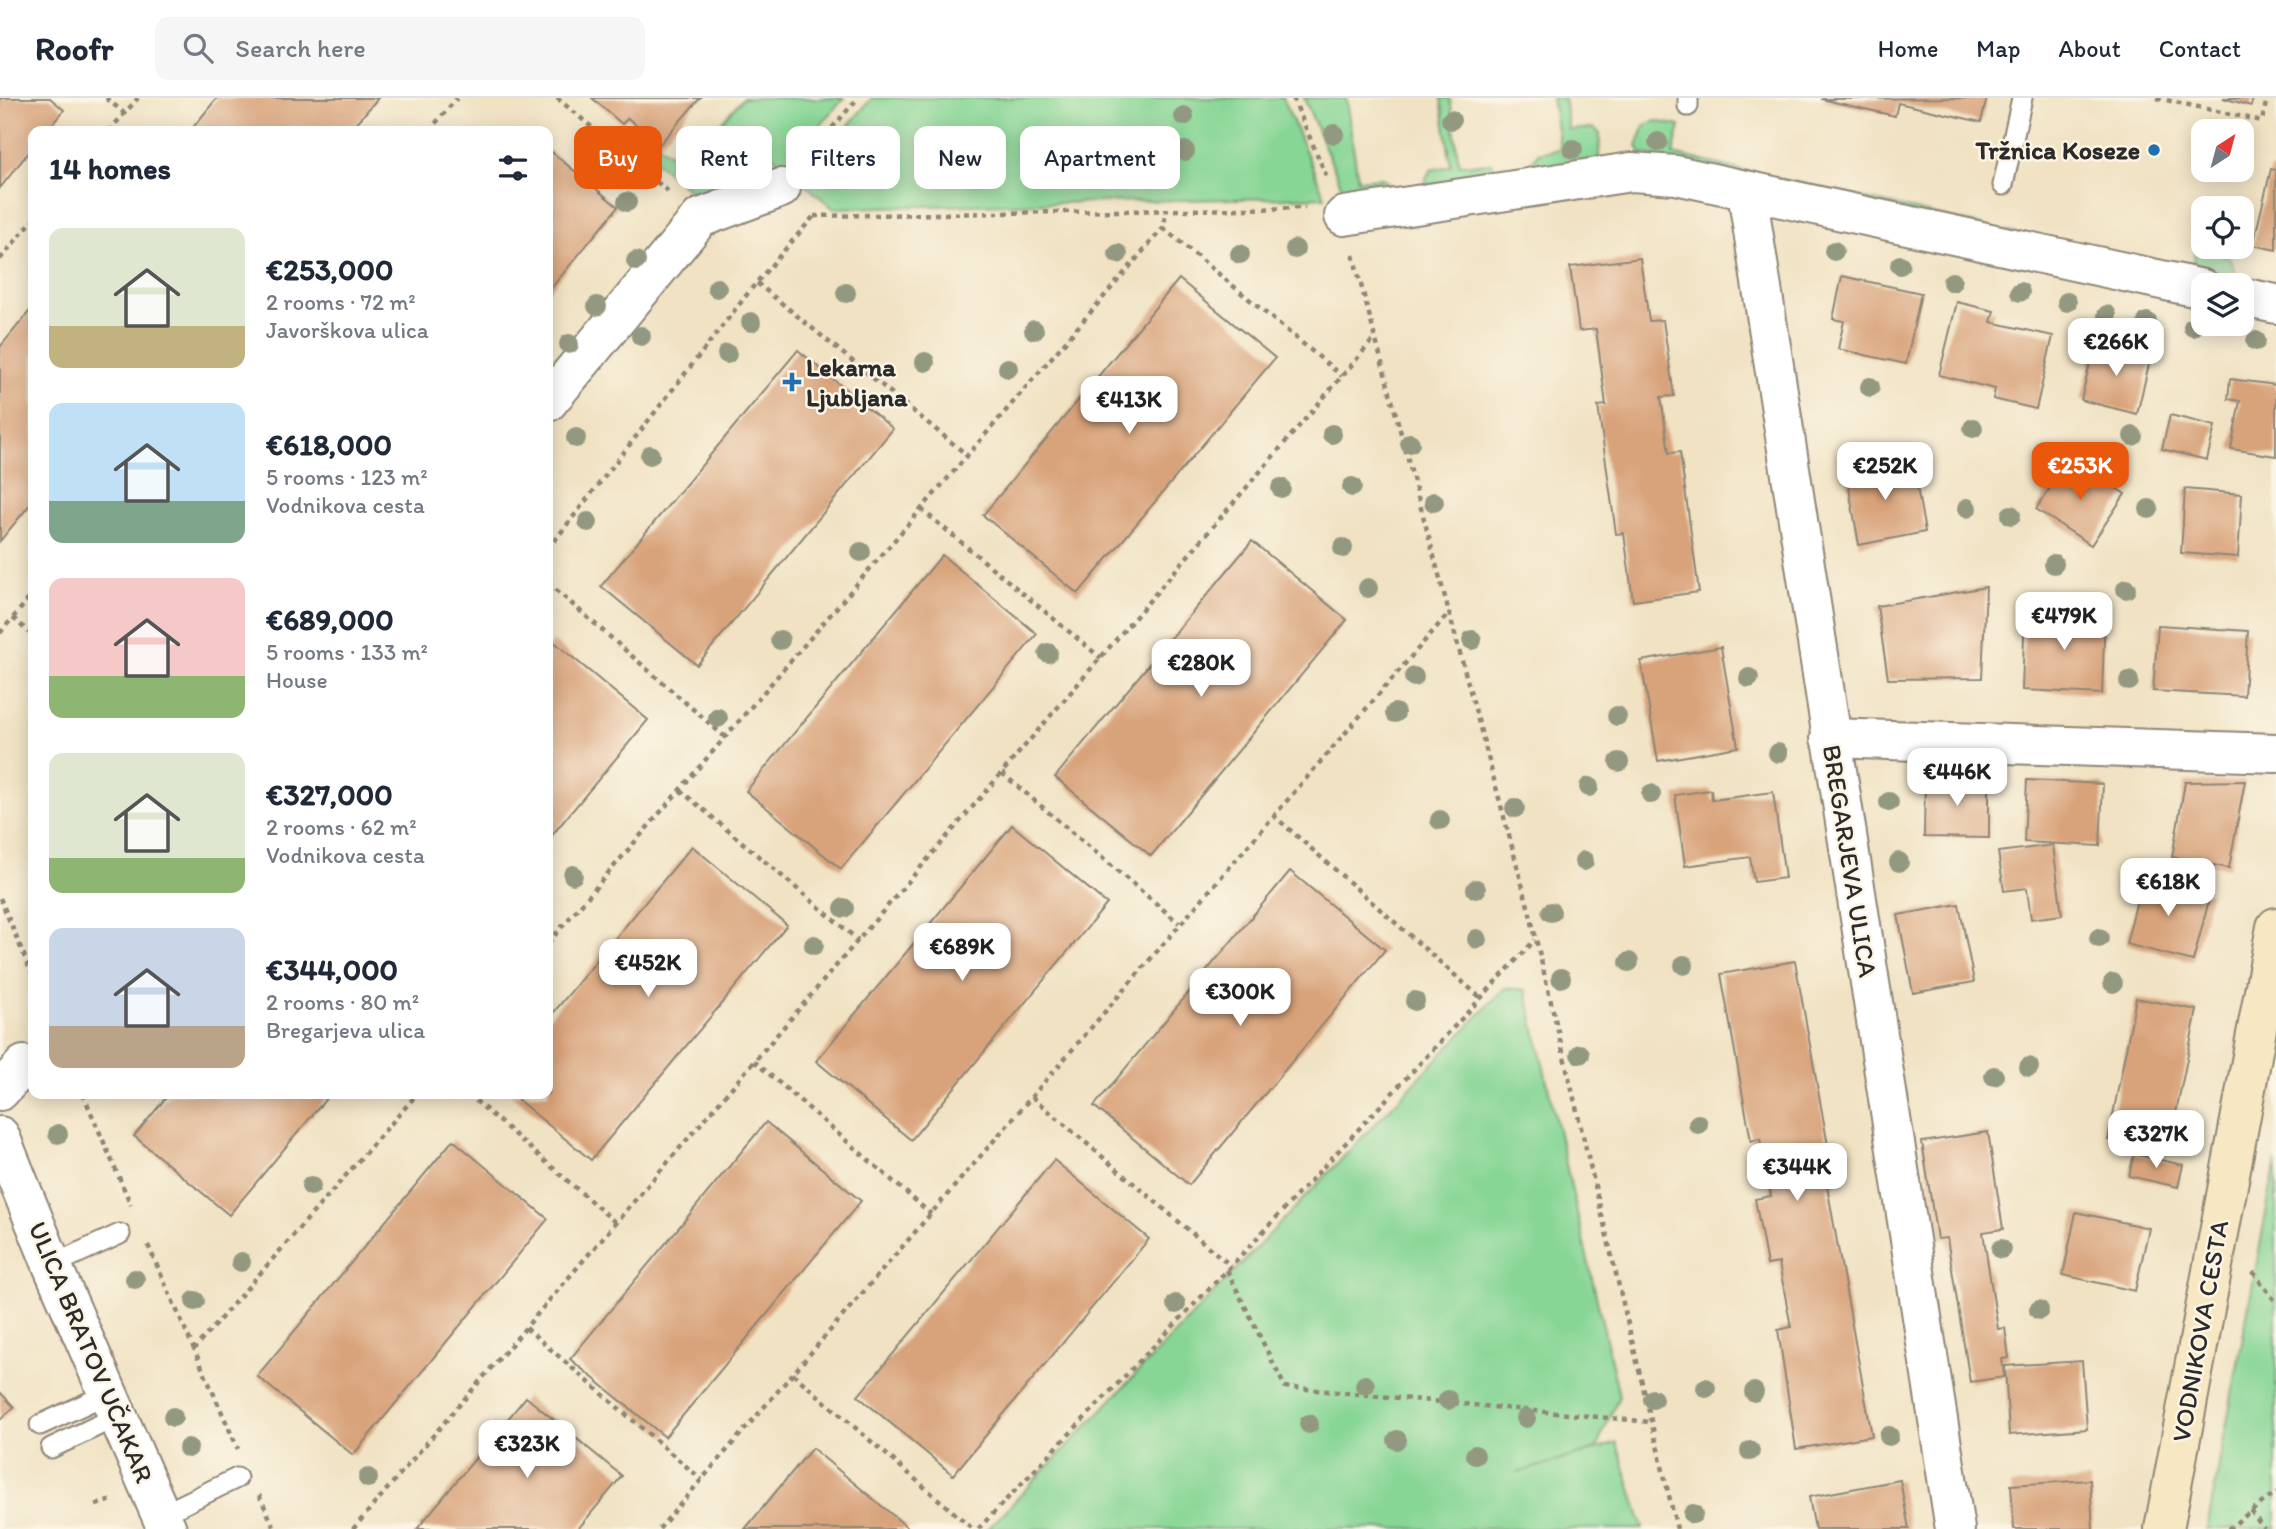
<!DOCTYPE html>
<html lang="en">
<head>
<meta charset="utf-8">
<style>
  :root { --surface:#fff; --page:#f6f6f7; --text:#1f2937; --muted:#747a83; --line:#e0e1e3; --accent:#ea580c }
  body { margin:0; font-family:Itim,sans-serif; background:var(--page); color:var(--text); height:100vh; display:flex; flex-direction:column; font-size:26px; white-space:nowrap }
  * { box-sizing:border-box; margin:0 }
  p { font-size:23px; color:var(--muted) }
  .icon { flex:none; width:38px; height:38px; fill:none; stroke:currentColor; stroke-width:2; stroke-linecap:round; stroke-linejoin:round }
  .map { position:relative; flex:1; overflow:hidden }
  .side { position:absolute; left:28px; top:28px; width:525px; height:973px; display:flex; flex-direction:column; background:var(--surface); border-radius:14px; box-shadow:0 4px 18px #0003 }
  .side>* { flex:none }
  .hud { position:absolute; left:574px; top:28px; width:665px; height:63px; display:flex; gap:14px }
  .needle { width:46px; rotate:36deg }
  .buttons { position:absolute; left:2191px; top:21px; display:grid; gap:14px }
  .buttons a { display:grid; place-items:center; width:63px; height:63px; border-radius:14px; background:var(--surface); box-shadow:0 4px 18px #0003; font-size:35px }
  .price { position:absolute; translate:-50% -60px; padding:0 16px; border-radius:14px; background:#fff; color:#222; font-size:23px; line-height:46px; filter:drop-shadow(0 2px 4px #0008) }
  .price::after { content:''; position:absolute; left:50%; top:42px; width:21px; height:16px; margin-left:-10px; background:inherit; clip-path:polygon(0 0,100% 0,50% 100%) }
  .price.active { background:var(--accent); color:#fff }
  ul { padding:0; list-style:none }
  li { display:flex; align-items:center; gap:21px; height:175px; padding:0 21px }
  li span { display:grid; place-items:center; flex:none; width:196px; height:140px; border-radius:14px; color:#555 }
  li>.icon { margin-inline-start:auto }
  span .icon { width:84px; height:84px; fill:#fffc; stroke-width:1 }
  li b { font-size:30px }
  h2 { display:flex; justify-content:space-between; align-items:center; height:84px; padding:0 21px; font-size:30px }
  .chip { padding:0 24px; border-radius:14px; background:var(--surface); box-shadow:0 4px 18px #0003; font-size:24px; line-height:63px }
  .chip.active { background:var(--accent); color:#fff }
  header { display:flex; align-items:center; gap:42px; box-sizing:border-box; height:98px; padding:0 35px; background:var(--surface); border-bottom:2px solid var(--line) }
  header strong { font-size:33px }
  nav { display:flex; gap:38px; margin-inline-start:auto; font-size:24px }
  .search { width:490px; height:63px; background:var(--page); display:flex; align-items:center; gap:18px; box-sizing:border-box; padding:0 24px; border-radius:14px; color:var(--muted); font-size:26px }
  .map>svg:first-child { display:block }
  .green { fill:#87d695; stroke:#598060; stroke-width:2 }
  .building { fill:#d8a37a }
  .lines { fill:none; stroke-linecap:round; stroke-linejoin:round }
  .lane-casing { stroke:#8e8677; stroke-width:23 }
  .street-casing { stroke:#8e8677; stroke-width:42 }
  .secondary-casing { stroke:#8e8677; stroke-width:42 }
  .path { stroke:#8e8677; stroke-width:4.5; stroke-dasharray:5 5; stroke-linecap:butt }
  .lane { stroke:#fff; stroke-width:19 }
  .street { stroke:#fff; stroke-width:38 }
  .secondary { stroke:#f7e8c3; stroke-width:38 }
  .tree { fill:#939981 }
  .poi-dot { fill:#1f6fb2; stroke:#fcf5e5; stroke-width:2.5 }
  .labels { text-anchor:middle; stroke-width:5; stroke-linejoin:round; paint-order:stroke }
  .poi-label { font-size:26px; font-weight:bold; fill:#2b2b2b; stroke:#fcf5e5; text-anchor:end }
  .street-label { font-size:26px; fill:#2b2b2b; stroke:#fcf5e5 }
</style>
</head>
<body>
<header>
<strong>Roofr</strong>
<div class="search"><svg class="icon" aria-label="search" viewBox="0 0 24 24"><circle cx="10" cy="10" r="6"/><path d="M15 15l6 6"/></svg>Search here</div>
<nav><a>Home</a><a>Map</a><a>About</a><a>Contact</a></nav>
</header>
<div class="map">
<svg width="2276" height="1431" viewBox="0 0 2276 1431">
  <rect width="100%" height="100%" fill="#fcf5e5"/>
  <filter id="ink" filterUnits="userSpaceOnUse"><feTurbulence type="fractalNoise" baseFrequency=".0143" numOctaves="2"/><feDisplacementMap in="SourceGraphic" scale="14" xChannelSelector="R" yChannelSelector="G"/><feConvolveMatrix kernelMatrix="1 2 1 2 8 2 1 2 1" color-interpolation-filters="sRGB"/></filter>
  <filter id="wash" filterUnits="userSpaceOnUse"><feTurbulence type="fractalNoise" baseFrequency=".00686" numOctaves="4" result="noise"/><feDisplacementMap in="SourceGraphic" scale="28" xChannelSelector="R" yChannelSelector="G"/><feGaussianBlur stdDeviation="1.57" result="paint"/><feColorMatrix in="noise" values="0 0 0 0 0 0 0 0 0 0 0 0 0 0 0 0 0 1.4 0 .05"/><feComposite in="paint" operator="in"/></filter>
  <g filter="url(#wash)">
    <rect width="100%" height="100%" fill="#f0e2c3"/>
    <g class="green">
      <path d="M743,0H844L785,68L753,42L701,102L638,49L648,38L683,67Z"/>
      <path d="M872,0H1283L1325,99L833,110L801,83Z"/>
      <path d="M1304,0H1346L1358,82L1382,80L1389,86L1385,95L1347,101Z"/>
      <path d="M1441,0H1450L1459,67L1492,65L1495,73L1493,77L1428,87L1425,81L1431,72L1451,68Z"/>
      <path d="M1552,0H1564L1569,32L1594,30L1600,36L1599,62L1535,70L1531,66L1538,55L1560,51Z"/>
      <path d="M1656,23L1680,28L1673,56L2190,176L2195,154L2200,151L2230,159L2235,172L2224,184H2212L1641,56L1637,48L1645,27Z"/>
      <path d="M1505,890L1526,892L1619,1298L1596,1351L1517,1375L1617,1345L1643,1431H988Z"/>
      <path d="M2276,1062V1431H2207Z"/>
    </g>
    <g id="blocks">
      <g class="building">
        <path d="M0,0H50L64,12L47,33H33V49L0,90Z"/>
        <path d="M217,0H378L350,33H190Z"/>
        <path d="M592,0H700L659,47L628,20L622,26Z"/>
        <path d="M1987,0L1981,24L1898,5L1895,18L1821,1Z"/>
        <path d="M2223,0H2253L2251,8Z"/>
        <path d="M548,51L618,109L548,194Z"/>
        <path d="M2271,71L2276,72V152L2253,147Z"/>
        <path d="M1640,160L1649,223L1663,222L1674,298L1661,299L1669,355L1680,354L1699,494L1633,503L1624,435L1616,436L1598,308L1606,307L1596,231L1579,233L1570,169Z"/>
        <path d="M1842,178L1921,195L1906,266L1838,251L1844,223L1833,221Z"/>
        <path d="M1179,181L1275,260L1078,496L983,417Z"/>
        <path d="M1957,204L1994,213L1991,224L2053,238L2036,311L1993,301L1995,291L1939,277Z"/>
        <path d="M33,209V403L0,443V249Z"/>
        <path d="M2095,244L2151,258L2137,316L2081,302Z"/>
        <path d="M798,252L893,331L697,567L601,488Z"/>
        <path d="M2230,281L2276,287V358L2231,351L2240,303L2228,301Z"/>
        <path d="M2170,317L2215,328L2207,362L2162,351Z"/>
        <path d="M2070,360L2125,396L2091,447L2036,411Z"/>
        <path d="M1912,361L1925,434L1859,447L1846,373Z"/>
        <path d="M2185,391L2242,396L2238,459L2181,455Z"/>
        <path d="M1252,443L1347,522L1151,758L1055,679Z"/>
        <path d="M942,457L1037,536L841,771L746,693Z"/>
        <path d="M1986,489L1982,580L1888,581L1877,508Z"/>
        <path d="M2025,513L2105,516L2102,596L2022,592Z"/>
        <path d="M2158,527L2248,533L2244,598L2153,593Z"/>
        <path d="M553,543L648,622L548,742V550Z"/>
        <path d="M1721,549L1738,649L1658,663L1641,563Z"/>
        <path d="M1925,680L1989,681V740L1924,739Z"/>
        <path d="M2027,682L2103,686L2100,748L2024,744Z"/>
        <path d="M2245,683L2229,770L2172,759L2185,684Z"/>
        <path d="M1711,692L1712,702L1773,694L1785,780L1754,784L1750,759L1685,768L1675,697Z"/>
        <path d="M1012,727L1107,806L911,1042L816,963Z"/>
        <path d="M2053,747L2062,817L2031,821L2027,790L2004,793L1998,754Z"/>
        <path d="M692,748L787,827L591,1062L511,996H548V921Z"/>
        <path d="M1290,773L1385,852L1189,1087L1094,1008Z"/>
        <path d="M2143,778L2211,795L2193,863L2126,846Z"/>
        <path d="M1959,806L1974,884L1913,895L1898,817Z"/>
        <path d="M1795,863L1835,1087L1827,1088L1872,1338L1796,1351L1778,1232L1791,1229L1779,1165L1767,1167L1755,1101L1771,1098L1760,1041L1751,1043L1721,876Z"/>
        <path d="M2136,900L2197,912L2168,1054L2108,1042Z"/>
        <path d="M169,996H330L229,1117L134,1038Z"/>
        <path d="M766,1024L861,1103L665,1339L570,1261Z"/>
        <path d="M1988,1034L2003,1131L1983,1134L1998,1231L2005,1230L2009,1260L2002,1261L2004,1279L1970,1284L1947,1140L1937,1141L1922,1044Z"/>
        <path d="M453,1042L548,1121L353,1357L257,1278Z"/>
        <path d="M2134,1056L2183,1067L2178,1089L2129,1078Z"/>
        <path d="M1054,1062L1149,1141L953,1377L858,1298Z"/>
        <path d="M2076,1114L2149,1130L2135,1193L2063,1177Z"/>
        <path d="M2082,1263L2087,1331L2009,1337L2005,1268Z"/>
        <path d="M0,1294L14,1309L0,1322Z"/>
        <path d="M526,1299L622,1378L578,1431H417Z"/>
        <path d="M812,1350L907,1429L905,1431H745Z"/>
        <path d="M1900,1382L1909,1431H1815L1809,1399Z"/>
        <path d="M2090,1382L2093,1431H2014L2011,1387Z"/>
      </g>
    </g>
  </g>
  <g filter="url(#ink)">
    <use href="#blocks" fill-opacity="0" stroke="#8e8677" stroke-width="2"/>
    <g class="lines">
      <g class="lane-casing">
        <g id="lane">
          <path d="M1688,8V0"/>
          <path d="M2003,87L2022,0"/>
          <path d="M52,1167L120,1136"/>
          <path d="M40,1327L109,1295"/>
          <path d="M51,1350L118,1318"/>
          <path d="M161,1417L237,1380"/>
        </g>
      </g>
      <g class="street-casing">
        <g id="street">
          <path d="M1747,94L1955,1431"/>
          <path d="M1344,118L1631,74L1676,77L2203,191"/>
          <path d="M2242,199L2276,206"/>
          <path d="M548,304L700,120L781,90"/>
          <path d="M1830,640L2276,655"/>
          <path d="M0,993L24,967L33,972"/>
          <path d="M0,1038L52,1167L167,1431"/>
        </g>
      </g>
      <g class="secondary-casing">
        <path id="secondary" d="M2164,1431L2276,829"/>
      </g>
      <g class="path">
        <path d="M106,0L124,15"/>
        <path d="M557,0L670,95"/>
        <path d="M1293,0L1328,82"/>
        <path d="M2157,0L2262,23L2267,0"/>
        <path d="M109,33L138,0"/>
        <path d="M429,33L457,0"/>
        <path d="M806,60L858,0"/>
        <path d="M814,118L1305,110"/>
        <path d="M1163,130L1342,278"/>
        <path d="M1353,157L1529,812L1677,1431"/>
        <path d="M0,161L33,122"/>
        <path d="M757,185L967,357"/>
        <path d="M921,411L1101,560"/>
        <path d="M548,451L756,185L814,118L811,116"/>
        <path d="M548,485L725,639"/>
        <path d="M13,520L33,538"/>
        <path d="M0,535L33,496"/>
        <path d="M1002,675L1179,825"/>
        <path d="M680,692L858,842"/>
        <path d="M1273,717L1482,901"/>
        <path d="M0,800L33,879"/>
        <path d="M548,845L1163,130L1167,112"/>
        <path d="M754,963L931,1116"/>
        <path d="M83,996L131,1107"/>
        <path d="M468,996L616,1125"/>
        <path d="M1032,999L1231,1168"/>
        <path d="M148,1147L238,1351"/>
        <path d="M1227,1172L1285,1289L1651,1324"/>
        <path d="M2253,1174L2276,1204"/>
        <path d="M526,1230L702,1382"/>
        <path d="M193,1252L417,996"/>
        <path d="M793,1276L973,1431"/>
        <path d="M259,1397L275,1431"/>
        <path d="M96,1407L112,1402"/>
        <path d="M2251,1413L2264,1431"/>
        <path d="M353,1431L1373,242"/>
        <path d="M659,1431L1447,517"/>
        <path d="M978,1431L1231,1168L1535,842"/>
        <path d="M2228,1431L2276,1394"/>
      </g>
      <use href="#lane" class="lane"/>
      <use href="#street" class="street"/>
      <use href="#secondary" class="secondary"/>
    </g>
    <g class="tree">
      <circle cx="1184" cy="18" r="10"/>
      <circle cx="1451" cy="22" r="10"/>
      <circle cx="1334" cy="36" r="10"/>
      <circle cx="1658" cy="44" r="10"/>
      <circle cx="1573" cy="51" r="10"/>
      <circle cx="1185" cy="53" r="10"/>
      <circle cx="627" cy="104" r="10"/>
      <circle cx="1295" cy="151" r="10"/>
      <circle cx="1834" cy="153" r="10"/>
      <circle cx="1118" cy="156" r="10"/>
      <circle cx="1240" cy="156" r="10"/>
      <circle cx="636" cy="163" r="10"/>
      <circle cx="1900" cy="167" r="10"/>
      <circle cx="1952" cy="184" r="10"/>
      <circle cx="717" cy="190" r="10"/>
      <circle cx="2020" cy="194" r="10"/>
      <circle cx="846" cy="195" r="10"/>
      <circle cx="2067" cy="204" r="10"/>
      <circle cx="597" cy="208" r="10"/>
      <circle cx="2107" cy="217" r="10"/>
      <circle cx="751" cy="224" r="10"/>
      <circle cx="2147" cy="224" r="10"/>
      <circle cx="2193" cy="229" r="10"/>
      <circle cx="1034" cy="232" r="10"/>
      <circle cx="641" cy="238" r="10"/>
      <circle cx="2256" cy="243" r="10"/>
      <circle cx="569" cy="246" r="10"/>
      <circle cx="727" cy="256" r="10"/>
      <circle cx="925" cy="264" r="10"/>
      <circle cx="1008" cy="270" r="10"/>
      <circle cx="1870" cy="289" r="10"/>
      <circle cx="1973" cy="330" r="10"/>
      <circle cx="1332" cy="336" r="10"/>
      <circle cx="2133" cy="338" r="10"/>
      <circle cx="576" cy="340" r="10"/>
      <circle cx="1410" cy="345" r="10"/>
      <circle cx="650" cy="357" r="10"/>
      <circle cx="1352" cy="389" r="10"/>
      <circle cx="1281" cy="390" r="10"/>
      <circle cx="1434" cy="404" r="10"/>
      <circle cx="1967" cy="410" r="10"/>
      <circle cx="2149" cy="411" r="10"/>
      <circle cx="2011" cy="417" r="10"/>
      <circle cx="588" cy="424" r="10"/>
      <circle cx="1343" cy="450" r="10"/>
      <circle cx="861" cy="454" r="10"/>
      <circle cx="2054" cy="466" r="10"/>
      <circle cx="1368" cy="490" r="10"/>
      <circle cx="2126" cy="491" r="10"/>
      <circle cx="780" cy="542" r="10"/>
      <circle cx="1472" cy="542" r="10"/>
      <circle cx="1048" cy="555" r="10"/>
      <circle cx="1414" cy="579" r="10"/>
      <circle cx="1749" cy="580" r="10"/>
      <circle cx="2129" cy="583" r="10"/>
      <circle cx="1395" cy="615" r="10"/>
      <circle cx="1617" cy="618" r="10"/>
      <circle cx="718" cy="620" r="10"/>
      <circle cx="1778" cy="655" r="10"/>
      <circle cx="1619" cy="664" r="10"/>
      <circle cx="1589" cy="689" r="10"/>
      <circle cx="1651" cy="696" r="10"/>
      <circle cx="1889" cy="704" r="10"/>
      <circle cx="1515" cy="710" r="10"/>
      <circle cx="1440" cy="722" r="10"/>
      <circle cx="1584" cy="763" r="10"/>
      <circle cx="1899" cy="764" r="10"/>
      <circle cx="573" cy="777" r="10"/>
      <circle cx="1476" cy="791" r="10"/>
      <circle cx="844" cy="810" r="10"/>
      <circle cx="1551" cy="814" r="10"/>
      <circle cx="2099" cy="840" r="10"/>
      <circle cx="1477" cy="841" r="10"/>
      <circle cx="814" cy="847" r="10"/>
      <circle cx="1629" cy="864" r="10"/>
      <circle cx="1684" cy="867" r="10"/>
      <circle cx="1561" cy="880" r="10"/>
      <circle cx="2113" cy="885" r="10"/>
      <circle cx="1415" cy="903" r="10"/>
      <circle cx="1580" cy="956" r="10"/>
      <circle cx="2029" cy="969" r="10"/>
      <circle cx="1994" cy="978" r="10"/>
      <circle cx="1698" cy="1026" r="10"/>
      <circle cx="58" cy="1036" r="10"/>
      <circle cx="311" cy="1088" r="10"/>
      <circle cx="2001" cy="1151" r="10"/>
      <circle cx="241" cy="1164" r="10"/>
      <circle cx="135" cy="1181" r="10"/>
      <circle cx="195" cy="1203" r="10"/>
      <circle cx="1176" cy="1206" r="10"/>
      <circle cx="2039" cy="1212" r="10"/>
      <circle cx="1365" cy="1287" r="10"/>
      <circle cx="1706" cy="1290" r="10"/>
      <circle cx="1754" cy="1294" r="10"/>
      <circle cx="1653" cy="1301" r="10"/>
      <circle cx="1448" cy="1302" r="10"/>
      <circle cx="173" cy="1319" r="10"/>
      <circle cx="1526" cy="1320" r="10"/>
      <circle cx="1309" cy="1326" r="10"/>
      <circle cx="1889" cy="1338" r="10"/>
      <circle cx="1397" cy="1342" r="10"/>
      <circle cx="188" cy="1350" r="10"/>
      <circle cx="1750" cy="1353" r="10"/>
      <circle cx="1475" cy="1357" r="10"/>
      <circle cx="368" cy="1380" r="10"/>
      <circle cx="1693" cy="1416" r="10"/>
    </g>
  </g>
  <g class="poi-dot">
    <circle cx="2154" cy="52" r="7"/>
    <path d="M788.5 273.5h7v7h7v7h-7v7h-7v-7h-7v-7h7z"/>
  </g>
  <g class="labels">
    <g class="poi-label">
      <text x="2140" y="61">Tržnica Koseze</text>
      <text x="806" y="278" text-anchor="start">Lekarna<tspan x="806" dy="30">Ljubljana</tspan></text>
    </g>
    <g class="street-label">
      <text transform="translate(1850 763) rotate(81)" y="9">BREGARJEVA ULICA</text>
      <text transform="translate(2200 1233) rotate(-80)" y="9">VODNIKOVA CESTA</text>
      <text transform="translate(91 1254) rotate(67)" y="9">ULICA BRATOV UČAKAR</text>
    </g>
  </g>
</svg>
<div class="buttons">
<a><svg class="needle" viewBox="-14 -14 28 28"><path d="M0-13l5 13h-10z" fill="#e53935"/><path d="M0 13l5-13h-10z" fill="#747a83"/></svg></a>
<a><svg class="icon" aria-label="locate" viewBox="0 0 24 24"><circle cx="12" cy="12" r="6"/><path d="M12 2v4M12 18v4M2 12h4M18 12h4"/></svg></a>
<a><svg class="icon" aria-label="layers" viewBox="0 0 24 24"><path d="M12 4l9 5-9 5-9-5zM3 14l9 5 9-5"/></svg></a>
</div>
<b class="price" style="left:2116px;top:280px">€266K</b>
<b class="price" style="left:1129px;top:338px">€413K</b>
<b class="price" style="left:1885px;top:404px">€252K</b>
<b class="price active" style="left:2080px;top:404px">€253K</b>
<b class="price" style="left:2064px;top:554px">€479K</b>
<b class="price" style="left:1201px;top:601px">€280K</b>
<b class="price" style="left:1957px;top:710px">€446K</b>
<b class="price" style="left:2168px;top:820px">€618K</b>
<b class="price" style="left:962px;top:885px">€689K</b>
<b class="price" style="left:648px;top:901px">€452K</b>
<b class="price" style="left:1240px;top:930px">€300K</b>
<b class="price" style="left:2156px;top:1072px">€327K</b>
<b class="price" style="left:1797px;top:1105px">€344K</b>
<b class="price" style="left:527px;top:1382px">€323K</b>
<div class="hud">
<a class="chip active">Buy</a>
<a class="chip">Rent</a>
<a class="chip">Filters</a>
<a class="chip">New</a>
<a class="chip">Apartment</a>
</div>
<section class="side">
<h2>14 homes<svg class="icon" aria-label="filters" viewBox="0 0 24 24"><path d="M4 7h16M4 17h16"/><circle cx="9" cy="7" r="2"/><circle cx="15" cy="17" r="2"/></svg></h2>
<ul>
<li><span style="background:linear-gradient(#dfe7d0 70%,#c2b280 0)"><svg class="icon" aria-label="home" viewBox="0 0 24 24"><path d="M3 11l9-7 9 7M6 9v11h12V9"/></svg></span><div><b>€253,000</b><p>2 rooms · 72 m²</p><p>Javorškova ulica</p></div></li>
<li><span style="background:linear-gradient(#bfe0f5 70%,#7fa58c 0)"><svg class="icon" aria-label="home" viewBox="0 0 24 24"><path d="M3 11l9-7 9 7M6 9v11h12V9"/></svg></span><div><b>€618,000</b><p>5 rooms · 123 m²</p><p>Vodnikova cesta</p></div></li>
<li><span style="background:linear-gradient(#f6c9c9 70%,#8fb573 0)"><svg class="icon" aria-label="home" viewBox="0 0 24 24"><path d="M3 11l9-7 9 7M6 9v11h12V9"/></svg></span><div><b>€689,000</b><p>5 rooms · 133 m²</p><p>House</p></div></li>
<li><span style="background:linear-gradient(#dfe7d0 75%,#8fb573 0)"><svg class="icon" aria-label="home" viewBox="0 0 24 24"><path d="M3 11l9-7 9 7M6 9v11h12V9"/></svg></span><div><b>€327,000</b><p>2 rooms · 62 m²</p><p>Vodnikova cesta</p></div></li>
<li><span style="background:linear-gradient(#c9d6e8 70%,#b9a48a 0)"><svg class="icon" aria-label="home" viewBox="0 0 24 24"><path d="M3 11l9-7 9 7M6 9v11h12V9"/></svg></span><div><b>€344,000</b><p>2 rooms · 80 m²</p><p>Bregarjeva ulica</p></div></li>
</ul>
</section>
</div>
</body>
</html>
